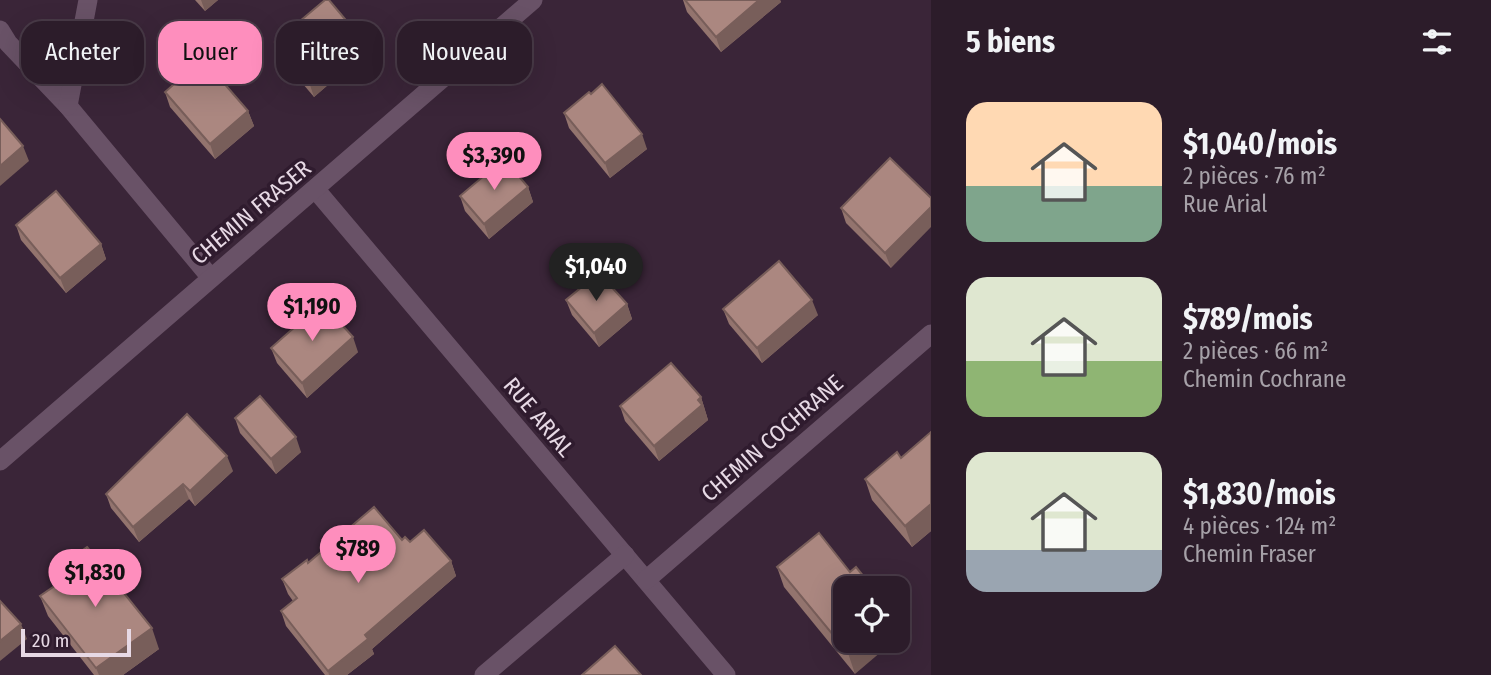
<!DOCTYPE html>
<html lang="fr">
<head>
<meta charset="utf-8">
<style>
  :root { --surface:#2c1c2a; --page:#382936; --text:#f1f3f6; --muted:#a6a1a8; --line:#483a47; --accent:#fe8ebd }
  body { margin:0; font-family:"Fira Sans Condensed",sans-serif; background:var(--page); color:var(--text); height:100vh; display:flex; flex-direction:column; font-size:26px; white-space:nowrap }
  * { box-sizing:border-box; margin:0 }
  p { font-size:23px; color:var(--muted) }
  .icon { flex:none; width:38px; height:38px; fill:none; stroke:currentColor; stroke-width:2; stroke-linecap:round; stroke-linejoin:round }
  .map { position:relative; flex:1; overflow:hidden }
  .details { display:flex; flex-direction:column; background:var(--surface); width:560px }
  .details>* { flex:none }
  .banner { position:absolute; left:21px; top:21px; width:665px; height:63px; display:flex; gap:14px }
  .tools { position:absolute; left:833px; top:576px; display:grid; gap:14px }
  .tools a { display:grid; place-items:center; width:77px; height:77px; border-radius:14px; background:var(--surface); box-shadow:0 7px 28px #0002,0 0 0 2px var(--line); font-size:35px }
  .scale { position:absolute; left:21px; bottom:18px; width:110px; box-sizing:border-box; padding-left:7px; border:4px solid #e7d9e5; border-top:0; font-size:19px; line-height:24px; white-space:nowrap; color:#e7d9e5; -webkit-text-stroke:5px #2f1b2e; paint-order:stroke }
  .price { position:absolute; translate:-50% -60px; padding:0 16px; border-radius:24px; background:var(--accent); color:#111; font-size:23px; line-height:46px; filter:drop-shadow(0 2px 4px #0008) }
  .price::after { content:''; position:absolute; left:50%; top:42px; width:21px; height:16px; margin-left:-10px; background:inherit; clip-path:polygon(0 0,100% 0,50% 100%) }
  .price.current { background:#222; color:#fff }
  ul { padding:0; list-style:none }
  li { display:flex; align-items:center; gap:21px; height:175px; padding:0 35px }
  li span { display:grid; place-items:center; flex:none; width:196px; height:140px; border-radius:21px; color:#555 }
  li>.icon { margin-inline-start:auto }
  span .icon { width:84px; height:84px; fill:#fffc; stroke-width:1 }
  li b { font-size:30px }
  h2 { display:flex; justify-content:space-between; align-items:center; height:84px; padding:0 35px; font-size:30px }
  .tag { padding:0 24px; border-radius:21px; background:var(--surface); box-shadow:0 7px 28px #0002,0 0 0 2px var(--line); font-size:24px; line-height:63px }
  .tag.current { background:var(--accent); color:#111 }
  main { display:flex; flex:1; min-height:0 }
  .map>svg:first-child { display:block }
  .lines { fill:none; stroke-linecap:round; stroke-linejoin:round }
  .minor { stroke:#695267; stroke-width:19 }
  .tertiary { stroke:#695267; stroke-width:19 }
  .wall { fill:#93746e }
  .shaded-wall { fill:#785e5a }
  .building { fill:#ab8780; stroke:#785e5a; stroke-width:2 }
  .labels { text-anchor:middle; stroke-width:7; stroke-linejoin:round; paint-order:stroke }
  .street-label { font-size:23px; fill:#e7d9e5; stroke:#2f1b2e }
</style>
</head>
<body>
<main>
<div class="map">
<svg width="931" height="675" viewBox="0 0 931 675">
  <rect width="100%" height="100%" fill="#3a2538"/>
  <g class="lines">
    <g class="minor">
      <path d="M0,30L8,43L68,106L211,278"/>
      <path d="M68,106L88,0"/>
      <path d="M316,190L726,675"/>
      <path d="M646,580L931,334"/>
      <path d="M484,675L625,555"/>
    </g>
    <path class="tertiary" d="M0,461L533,0"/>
  </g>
  <g class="wall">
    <path d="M195,0H218L205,11Z"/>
    <path d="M683,0H780L781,2L721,52L687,12Z"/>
    <path d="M275,42L366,52L314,97L280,57Z"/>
    <path d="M165,92L248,111L254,126L215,159L170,107Z"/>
    <path d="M591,94L647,149L610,178L569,128L564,113Z"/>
    <path d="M890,158L891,268L846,223L841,208Z"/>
    <path d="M528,187L533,202L489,239L465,211L460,196Z"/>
    <path d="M16,225L101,244L106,259L66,293L21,240Z"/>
    <path d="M566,300L627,304L632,319L599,347L572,315Z"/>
    <path d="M723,309L818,315L762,363L729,324Z"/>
    <path d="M271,348L358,352L307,398L277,363Z"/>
    <path d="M701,397L708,420L659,461L625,421L620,406Z"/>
    <path d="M235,418L301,452L276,474L240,433Z"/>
    <path d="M931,432V531L912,547L872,500L865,479L901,458Z"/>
    <path d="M233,471L195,506L189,499L139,542L111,508L106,494Z"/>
    <path d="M402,540L451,561L456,576L372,649L374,654L347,675H325L286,626L281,611L293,601L288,594L282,579L308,563Z"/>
    <path d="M63,564L159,649L123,675H94L48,616L40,596L68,577Z"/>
    <path d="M777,567L850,572L855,674L784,587Z"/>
  </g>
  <g class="shaded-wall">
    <path d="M201,0H218L205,11Z"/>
    <path d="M759,0H780L781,2L721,52L716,37Z"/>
    <path d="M360,37L366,52L314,97L309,82Z"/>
    <path d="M248,111L254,126L215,159L210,144Z"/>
    <path d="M642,134L647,149L610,178L605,163Z"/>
    <path d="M23,146L29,161L0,186V166Z"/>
    <path d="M528,187L533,202L489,239L484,224Z"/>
    <path d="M931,207V227L891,268L885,253Z"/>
    <path d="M101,244L106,259L66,293L60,278Z"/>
    <path d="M812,300L818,315L762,363L757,348Z"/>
    <path d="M627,304L632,319L599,347L594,333Z"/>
    <path d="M353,337L358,352L307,398L302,383Z"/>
    <path d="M701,397L708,420L659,461L654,446Z"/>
    <path d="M296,437L301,452L276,474L271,459Z"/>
    <path d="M227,456L233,471L195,506L190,491Z"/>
    <path d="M183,484L189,499L139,542L133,527Z"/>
    <path d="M931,504V531L912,547L905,526Z"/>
    <path d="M451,561L456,576L372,649L374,654L347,675H329L328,671L365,635Z"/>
    <path d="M21,624L27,639L0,661V641Z"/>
    <path d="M152,628L159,649L123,675H99L96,668Z"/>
    <path d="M863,640H895L855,674L848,653Z"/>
  </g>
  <g class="building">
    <path d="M325,0H329L360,37L309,82L275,42Z"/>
    <path d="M685,0H759L716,37Z"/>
    <path d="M203,59L248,111L210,144L165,92Z"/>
    <path d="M602,84L642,134L605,163L564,113L589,92L591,94Z"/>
    <path d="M0,119L23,146L0,166Z"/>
    <path d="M890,158L931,198V207L885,253L841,208Z"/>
    <path d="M504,159L528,187L484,224L460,196Z"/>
    <path d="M56,191L101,244L60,278L16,225Z"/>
    <path d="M779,261L812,300L757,348L723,309Z"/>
    <path d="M599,273L627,304L594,333L566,300Z"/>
    <path d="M322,303L353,337L302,383L271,348Z"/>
    <path d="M671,363L701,397L698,400L702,405L654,446L620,406Z"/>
    <path d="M260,396L296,437L271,459L235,418Z"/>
    <path d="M187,414L227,456L190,491L183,484L133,527L106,494Z"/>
    <path d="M931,432V504L905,526L865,479L897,452L901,458Z"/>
    <path d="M374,507L402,540L405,537L410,542L424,530L451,561L365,635L368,639L328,671L281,611L297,598L282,579L307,560L308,563Z"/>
    <path d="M819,533L850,572L856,567L873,588H845V640H863L848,653L777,567Z"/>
    <path d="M87,547L152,628L96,668L40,596L72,574L63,564Z"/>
    <path d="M0,601L21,624L0,641Z"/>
    <path d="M615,646L641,675H582Z"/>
  </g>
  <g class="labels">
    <g class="street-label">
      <text transform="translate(251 212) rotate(-40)" y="8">CHEMIN FRASER</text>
      <text transform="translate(539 417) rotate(50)" y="8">RUE ARIAL</text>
      <text transform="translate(772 438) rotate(-41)" y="8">CHEMIN COCHRANE</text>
    </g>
  </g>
</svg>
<div class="tools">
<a><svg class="icon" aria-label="locate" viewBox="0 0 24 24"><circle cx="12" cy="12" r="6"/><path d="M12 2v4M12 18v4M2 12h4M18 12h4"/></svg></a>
</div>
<div class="scale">20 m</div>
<b class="price" style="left:494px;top:192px">$3,390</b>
<b class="price current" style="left:596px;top:303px">$1,040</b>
<b class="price" style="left:312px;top:343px">$1,190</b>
<b class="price" style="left:358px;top:585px">$789</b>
<b class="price" style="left:95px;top:609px">$1,830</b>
<div class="banner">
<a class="tag">Acheter</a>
<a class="tag current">Louer</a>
<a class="tag">Filtres</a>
<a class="tag">Nouveau</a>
</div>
</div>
<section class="details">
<h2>5 biens<svg class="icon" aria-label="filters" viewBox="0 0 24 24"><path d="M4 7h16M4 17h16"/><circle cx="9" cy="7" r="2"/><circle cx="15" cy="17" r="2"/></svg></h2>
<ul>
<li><span style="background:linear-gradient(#ffd9b3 60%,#7fa58c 0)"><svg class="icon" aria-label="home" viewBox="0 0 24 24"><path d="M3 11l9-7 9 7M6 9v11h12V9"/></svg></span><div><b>$1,040/mois</b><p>2 pièces · 76 m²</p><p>Rue Arial</p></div></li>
<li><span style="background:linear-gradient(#dfe7d0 60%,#8fb573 0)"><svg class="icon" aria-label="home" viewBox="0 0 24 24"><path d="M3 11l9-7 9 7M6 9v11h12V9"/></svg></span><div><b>$789/mois</b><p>2 pièces · 66 m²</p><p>Chemin Cochrane</p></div></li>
<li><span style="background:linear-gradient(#dfe7d0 70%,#9aa5b1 0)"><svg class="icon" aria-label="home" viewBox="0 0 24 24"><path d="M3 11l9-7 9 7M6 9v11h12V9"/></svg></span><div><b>$1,830/mois</b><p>4 pièces · 124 m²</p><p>Chemin Fraser</p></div></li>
</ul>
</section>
</main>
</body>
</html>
